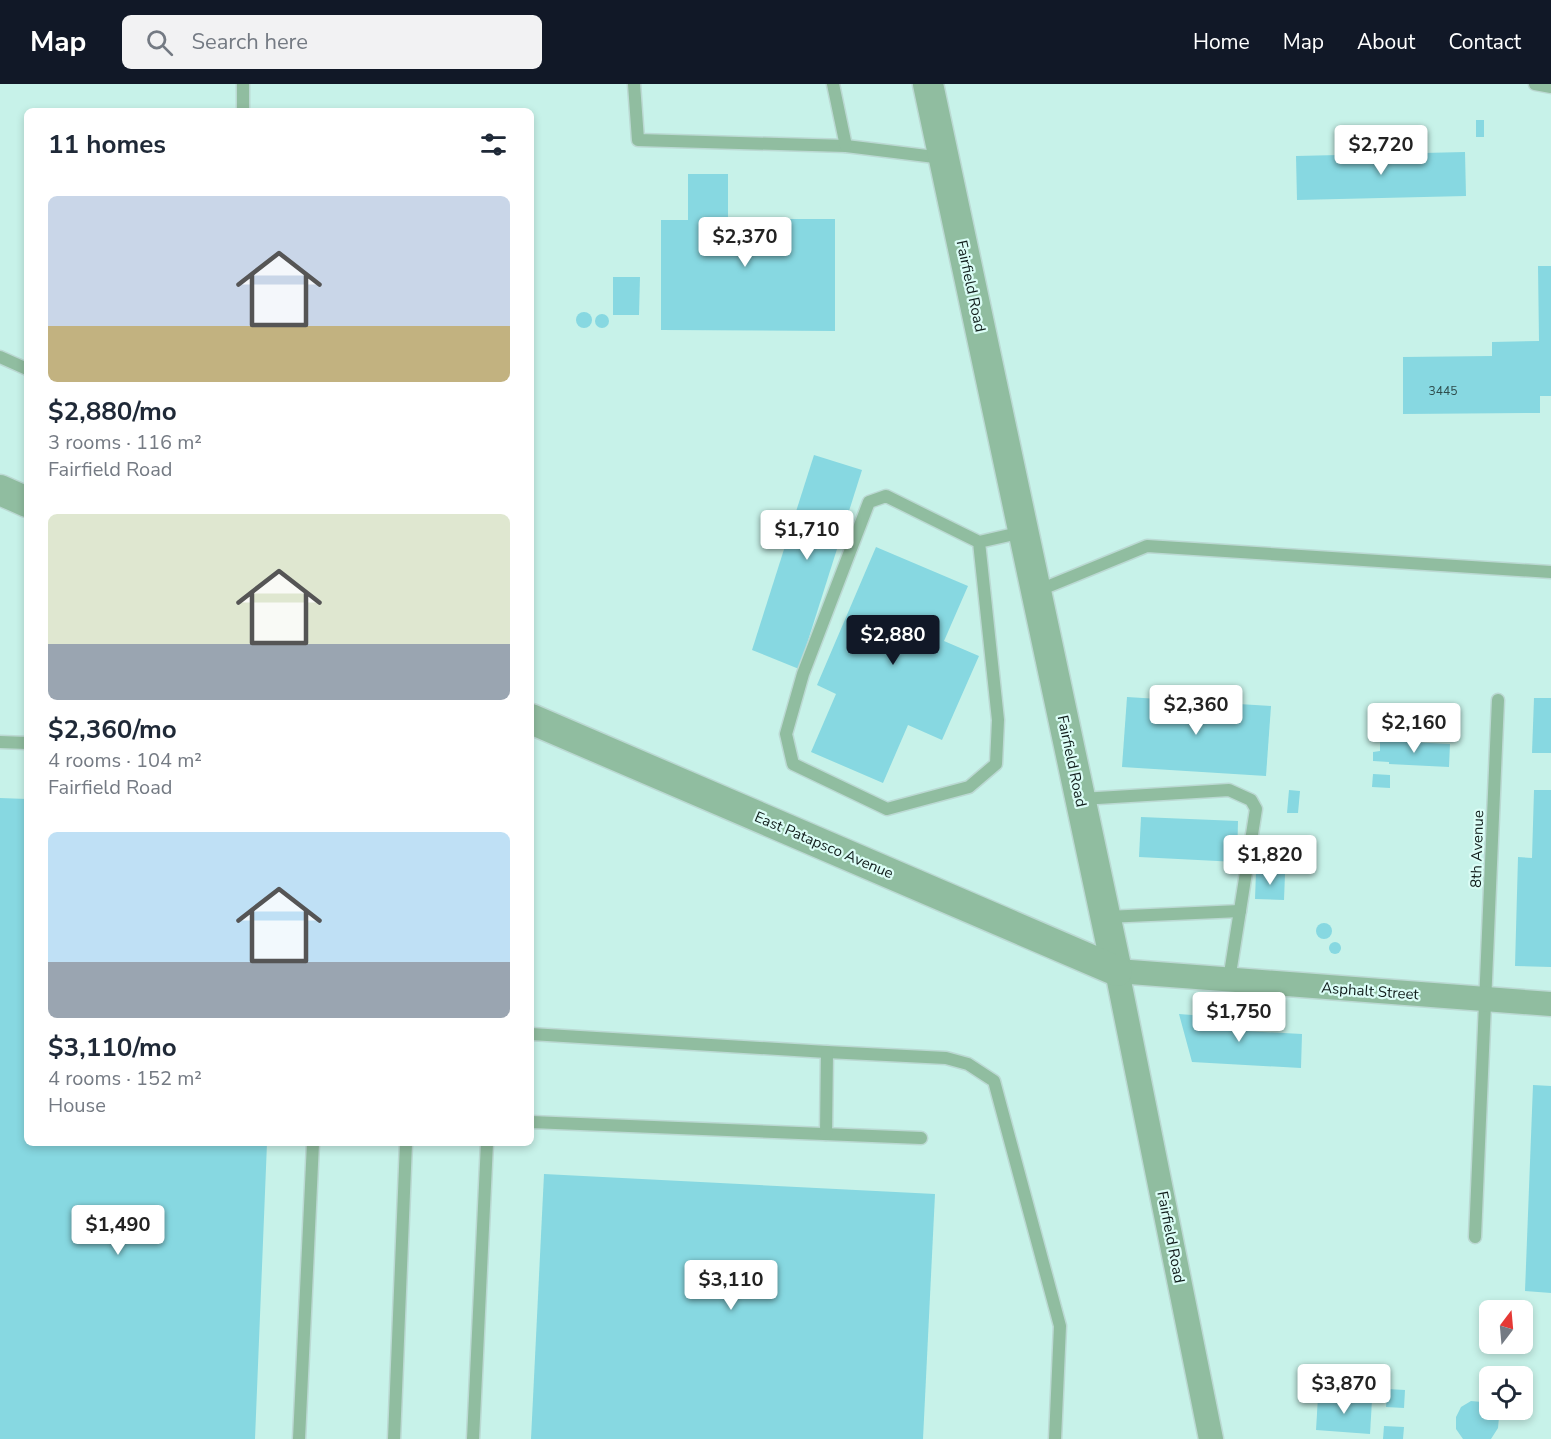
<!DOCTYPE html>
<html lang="en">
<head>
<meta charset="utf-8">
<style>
  :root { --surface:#fff; --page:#f2f2f3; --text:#1f2937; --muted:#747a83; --accent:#111827 }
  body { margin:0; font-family:"Nunito Sans",sans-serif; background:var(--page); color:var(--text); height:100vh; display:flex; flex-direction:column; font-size:22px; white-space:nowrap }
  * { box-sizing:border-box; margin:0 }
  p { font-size:20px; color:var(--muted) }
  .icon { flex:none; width:33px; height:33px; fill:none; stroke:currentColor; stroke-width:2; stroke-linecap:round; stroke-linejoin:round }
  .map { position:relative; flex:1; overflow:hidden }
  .side { position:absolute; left:24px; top:24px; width:510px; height:1038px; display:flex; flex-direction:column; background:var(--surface); border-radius:9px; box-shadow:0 3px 9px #0003 }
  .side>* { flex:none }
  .needle { width:39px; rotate:16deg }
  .controls { position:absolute; left:1479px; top:1216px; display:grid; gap:12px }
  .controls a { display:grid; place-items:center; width:54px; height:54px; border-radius:9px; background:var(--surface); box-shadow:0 3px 9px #0003; font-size:30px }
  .price { position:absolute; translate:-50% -51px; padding:0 14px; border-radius:6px; background:#fff; color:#222; font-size:20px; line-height:39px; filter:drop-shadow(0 2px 3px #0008) }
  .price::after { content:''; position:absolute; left:50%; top:36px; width:18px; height:14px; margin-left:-9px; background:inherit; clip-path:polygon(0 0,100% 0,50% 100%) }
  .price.current { background:var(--accent); color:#fff }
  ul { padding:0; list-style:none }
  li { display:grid; align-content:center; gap:12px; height:318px; padding:0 24px }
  li span { display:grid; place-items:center; height:186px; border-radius:9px; color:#555 }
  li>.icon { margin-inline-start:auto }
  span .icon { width:108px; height:108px; fill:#fffc; stroke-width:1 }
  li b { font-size:26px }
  h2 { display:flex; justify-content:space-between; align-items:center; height:72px; padding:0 24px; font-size:26px }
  header { display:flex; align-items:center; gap:36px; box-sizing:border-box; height:84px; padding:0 30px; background:var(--accent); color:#fff }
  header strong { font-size:28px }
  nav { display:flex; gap:33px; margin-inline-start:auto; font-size:21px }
  .search { width:420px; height:54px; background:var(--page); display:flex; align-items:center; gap:15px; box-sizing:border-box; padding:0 21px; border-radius:9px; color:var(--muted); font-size:22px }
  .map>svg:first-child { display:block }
  .built { fill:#c7f2e9; fill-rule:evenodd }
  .building { fill:#87d8e1 }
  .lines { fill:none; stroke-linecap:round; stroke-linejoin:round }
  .service-casing { stroke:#bbd9d3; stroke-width:15 }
  .minor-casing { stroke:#bbd9d3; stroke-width:27 }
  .tertiary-casing { stroke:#bbd9d3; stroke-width:33 }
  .service { stroke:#90bda0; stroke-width:12 }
  .minor { stroke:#90bda0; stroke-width:24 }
  .tertiary { stroke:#90bda0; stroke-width:30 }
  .labels { text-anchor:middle; stroke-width:4.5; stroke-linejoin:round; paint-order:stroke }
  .number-label { font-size:12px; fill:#2e4c4c }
  .street-label { font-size:15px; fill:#111d1b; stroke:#dbfdf6 }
</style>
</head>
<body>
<header>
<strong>Map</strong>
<div class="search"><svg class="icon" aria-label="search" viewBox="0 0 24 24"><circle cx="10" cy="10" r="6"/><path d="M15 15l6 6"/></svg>Search here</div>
<nav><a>Home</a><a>Map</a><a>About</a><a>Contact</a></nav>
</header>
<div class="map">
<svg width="1551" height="1355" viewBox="0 0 1551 1355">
  <rect width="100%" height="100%" fill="#dbfdf6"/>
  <path class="built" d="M0,0H1551V1355H0ZM27,27H531V1059H27ZM1490,1227H1522V1260H1490ZM1490,1293H1522V1326H1490Z"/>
  <g class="building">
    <rect x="1476" y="36" width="8" height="17"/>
    <path d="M1465,68L1466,112L1297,116L1296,72Z"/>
    <path d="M688,90H728V135H835V247L661,246V136H688Z"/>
    <path d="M1538,182H1551V312H1540V329L1403,330V273L1492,272V258L1539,257Z"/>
    <path d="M613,193H640L639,231H613Z"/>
    <circle cx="584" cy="236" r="8"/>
    <circle cx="602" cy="237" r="7"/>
    <path d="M814,371L862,386L799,585L752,566Z"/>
    <path d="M876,463L968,502L944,557L979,572L942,656L908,641L883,699L811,668L836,610L817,601Z"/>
    <path d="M1127,613L1271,622L1266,692L1122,683Z"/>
    <path d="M1534,614H1551V669H1532Z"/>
    <path d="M1390,657L1450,660L1449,683L1389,680V678L1373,677V668L1380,667V658Z"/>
    <path d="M1373,690L1390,691V704L1372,703Z"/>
    <path d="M1289,706L1300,707L1298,729H1287Z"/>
    <path d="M1534,706H1551V883L1515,882L1518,773L1532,774Z"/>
    <path d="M0,714L27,715V1059H267L255,1355H0Z"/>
    <path d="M1141,733L1238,737L1237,778L1139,773Z"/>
    <path d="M1256,788L1285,790L1284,816L1255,815Z"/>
    <circle cx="1324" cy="847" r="8"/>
    <circle cx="1335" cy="864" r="6"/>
    <path d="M1179,930L1244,935L1246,947L1302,950L1301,984L1192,978Z"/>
    <path d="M1533,1001L1551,1002V1209L1525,1207Z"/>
    <path d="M544,1090L935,1110L923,1355H531Z"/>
    <path d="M1387,1305L1405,1306L1404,1324L1386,1323Z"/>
    <path d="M1318,1313L1372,1316L1370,1350L1316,1346Z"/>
    <path d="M1471,1317L1482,1318L1490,1321V1326H1494L1499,1333L1498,1344L1491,1355H1463L1456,1345V1333L1461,1323Z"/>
    <path d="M1384,1342L1404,1343L1403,1355H1383Z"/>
  </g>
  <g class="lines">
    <g class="service-casing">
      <g id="service">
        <path d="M634,0L638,56L846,62L943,74"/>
        <path d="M833,0L846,62"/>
        <path d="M1535,0L1551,3"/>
        <path d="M243,27V0"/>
        <path d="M0,273L27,285"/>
        <path d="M979,458L998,636L996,680L969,703L887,725L793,680L786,650L803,590L869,418L886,412L979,458L1023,448"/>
        <path d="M1037,507L1147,462L1551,488"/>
        <path d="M0,658L27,659"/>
        <path d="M1081,715L1229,706L1251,716L1256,725L1229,896"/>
        <path d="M1106,833L1240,827"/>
        <path d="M531,950L827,968L946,974L968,980L994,997L1060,1242L1055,1355"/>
        <path d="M531,1038L921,1054"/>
        <path d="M826,1050L827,968"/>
        <path d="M1475,1153L1498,616"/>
        <path d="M299,1355L313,1059"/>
        <path d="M394,1355L406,1059"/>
        <path d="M473,1355L487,1059"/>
      </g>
    </g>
    <g class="minor-casing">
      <path id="minor" d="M1211,1355L1117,887L1551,920"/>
    </g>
    <g class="tertiary-casing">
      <g id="tertiary">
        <path d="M928,0L1117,887"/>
        <path d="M0,406L27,418"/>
        <path d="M531,635L1117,887"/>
      </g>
    </g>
    <use href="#service" class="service"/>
    <use href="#minor" class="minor"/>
    <use href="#tertiary" class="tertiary"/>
  </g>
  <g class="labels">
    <g class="number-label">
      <text x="1443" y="311">3445</text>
    </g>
    <g class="street-label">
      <text transform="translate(971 202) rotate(78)" y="5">Fairfield Road</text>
      <text transform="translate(1072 677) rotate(78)" y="5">Fairfield Road</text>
      <text transform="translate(824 761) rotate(23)" y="5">East Patapsco Avenue</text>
      <text transform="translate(1477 765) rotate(-88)" y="5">8th Avenue</text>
      <text transform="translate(1370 907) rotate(4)" y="5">Asphalt Street</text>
      <text transform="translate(1171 1153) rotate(79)" y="5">Fairfield Road</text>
    </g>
  </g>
</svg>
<div class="controls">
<a><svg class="needle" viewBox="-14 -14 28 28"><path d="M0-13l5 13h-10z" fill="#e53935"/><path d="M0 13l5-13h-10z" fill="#747a83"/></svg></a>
<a><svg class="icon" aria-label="locate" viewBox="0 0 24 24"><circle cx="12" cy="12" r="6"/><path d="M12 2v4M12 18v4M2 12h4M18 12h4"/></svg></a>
</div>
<b class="price" style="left:1381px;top:92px">$2,720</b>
<b class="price" style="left:745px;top:184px">$2,370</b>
<b class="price" style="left:807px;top:477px">$1,710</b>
<b class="price current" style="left:893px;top:582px">$2,880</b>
<b class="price" style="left:1196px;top:652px">$2,360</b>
<b class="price" style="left:1414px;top:670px">$2,160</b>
<b class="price" style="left:1270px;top:802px">$1,820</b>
<b class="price" style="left:1239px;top:959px">$1,750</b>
<b class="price" style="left:118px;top:1172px">$1,490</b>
<b class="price" style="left:731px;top:1227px">$3,110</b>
<b class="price" style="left:1344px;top:1331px">$3,870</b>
<section class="side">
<h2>11 homes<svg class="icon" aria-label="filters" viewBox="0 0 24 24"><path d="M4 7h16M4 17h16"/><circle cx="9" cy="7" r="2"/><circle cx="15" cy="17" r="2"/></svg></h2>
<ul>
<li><span style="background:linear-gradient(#c9d6e8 70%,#c2b280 0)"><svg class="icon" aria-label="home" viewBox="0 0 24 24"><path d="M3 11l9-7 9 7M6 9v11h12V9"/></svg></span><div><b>$2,880/mo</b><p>3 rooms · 116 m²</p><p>Fairfield Road</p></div></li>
<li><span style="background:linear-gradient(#dfe7d0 70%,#9aa5b1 0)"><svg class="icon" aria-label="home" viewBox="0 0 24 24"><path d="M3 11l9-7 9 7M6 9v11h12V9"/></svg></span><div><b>$2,360/mo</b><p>4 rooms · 104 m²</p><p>Fairfield Road</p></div></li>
<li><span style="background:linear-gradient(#bfe0f5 70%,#9aa5b1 0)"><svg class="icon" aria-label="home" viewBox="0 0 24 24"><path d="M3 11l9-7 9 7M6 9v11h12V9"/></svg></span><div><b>$3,110/mo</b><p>4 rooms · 152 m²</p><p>House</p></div></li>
</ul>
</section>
</div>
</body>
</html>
